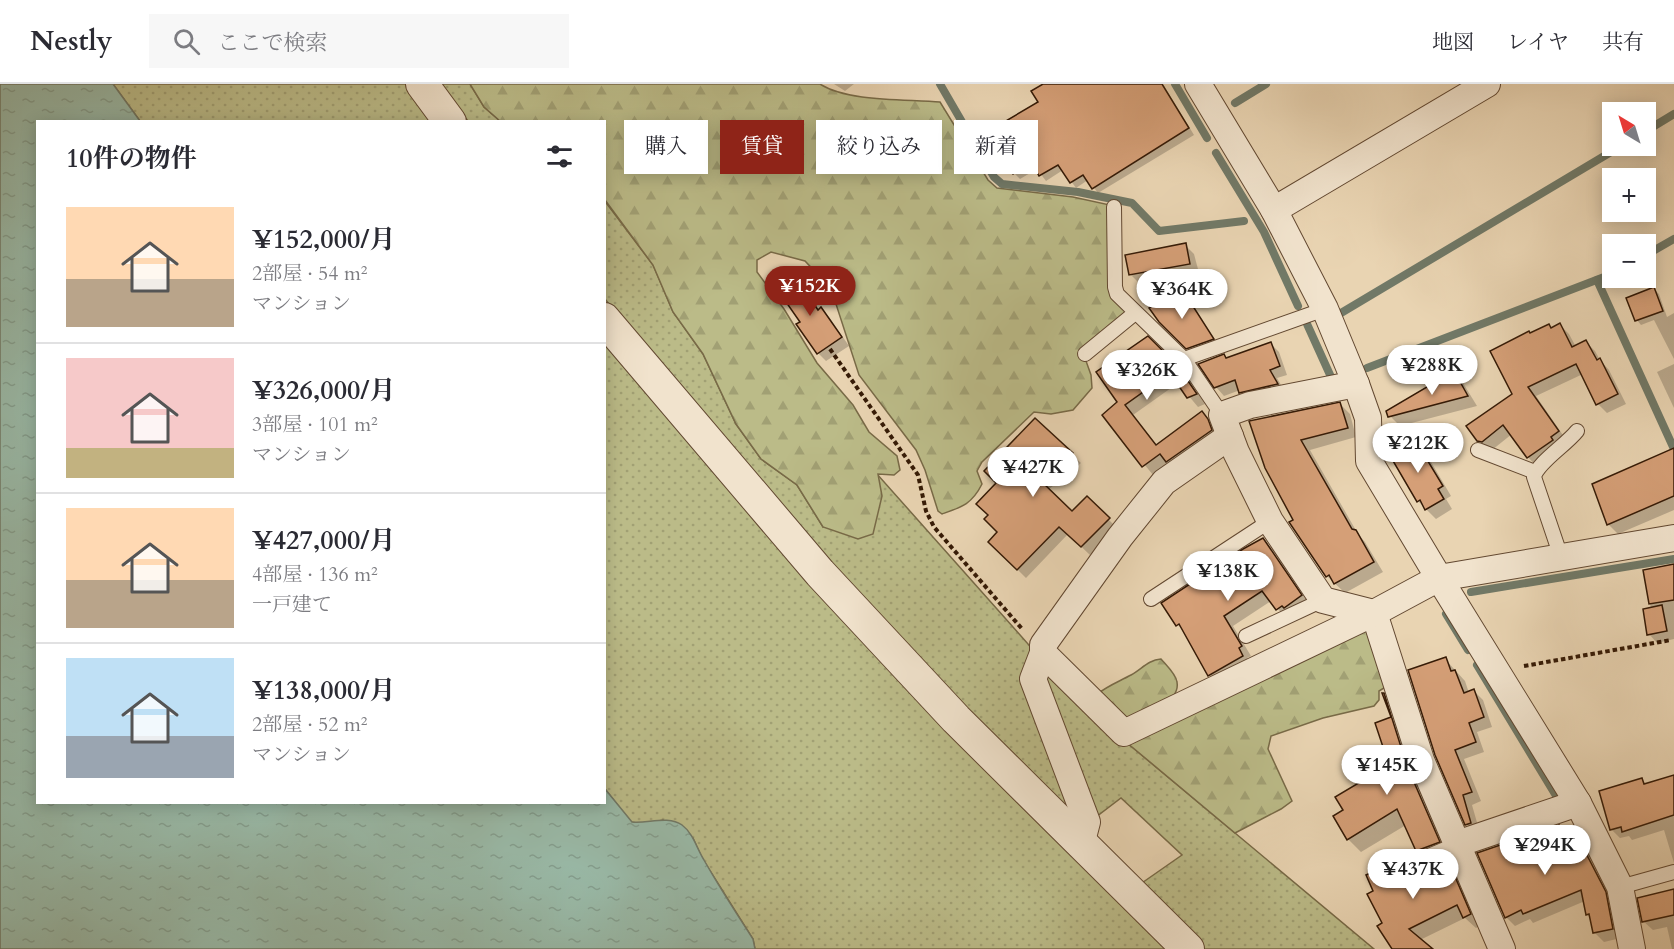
<!DOCTYPE html>
<html lang="ja">
<head>
<meta charset="utf-8">
<style>
  :root { --surface:#fff; --page:#f7f7f7; --text:#2b2b33; --muted:#7c7c81; --line:#e1e1e2; --accent:#8f2418 }
  body { margin:0; font-family:Cardo,"Noto Serif JP",serif; background:var(--page); color:var(--text); height:100vh; display:flex; flex-direction:column; font-size:22px; white-space:nowrap }
  * { box-sizing:border-box; margin:0 }
  p { font-size:20px; color:var(--muted) }
  .icon { flex:none; width:33px; height:33px; fill:none; stroke:currentColor; stroke-width:2; stroke-linecap:round; stroke-linejoin:round }
  .map { position:relative; flex:1; overflow:hidden }
  .sheet { position:absolute; left:36px; top:36px; width:570px; height:684px; display:flex; flex-direction:column; background:var(--surface); border-radius:0px; box-shadow:0 3px 15px #0003 }
  .sheet>* { flex:none }
  .top-card { position:absolute; left:624px; top:36px; width:570px; height:54px; display:flex; gap:12px }
  .needle { width:39px; rotate:322deg }
  .fabs { position:absolute; left:1602px; top:18px; display:grid; gap:12px }
  .fabs a { display:grid; place-items:center; width:54px; height:54px; border-radius:0px; background:var(--surface); box-shadow:0 3px 15px #0003; font-size:30px }
  .price { position:absolute; translate:-50% -51px; padding:0 14px; border-radius:21px; background:#fff; color:#222; font-size:20px; line-height:39px; filter:drop-shadow(0 2px 3px #0008) }
  .price::after { content:''; position:absolute; left:50%; top:36px; width:18px; height:14px; margin-left:-9px; background:inherit; clip-path:polygon(0 0,100% 0,50% 100%) }
  .price.selected { background:var(--accent); color:#fff }
  ul { padding:0; list-style:none }
  li { display:flex; align-items:center; gap:18px; height:150px; padding:0 30px }
  li+li { border-top:2px solid var(--line) }
  li span { display:grid; place-items:center; flex:none; width:168px; height:120px; border-radius:0px; color:#555 }
  li>.icon { margin-inline-start:auto }
  span .icon { width:72px; height:72px; fill:#fffc; stroke-width:1 }
  li b { font-size:26px }
  h2 { display:flex; justify-content:space-between; align-items:center; height:72px; padding:0 30px; font-size:26px }
  .chip { padding:0 21px; border-radius:0px; background:var(--surface); box-shadow:0 3px 15px #0003; font-size:21px; line-height:54px }
  .chip.selected { background:var(--accent); color:#fff }
  header { display:flex; align-items:center; gap:36px; box-sizing:border-box; height:84px; padding:0 30px; background:var(--surface); border-bottom:2px solid var(--line) }
  header strong { font-size:28px }
  nav { display:flex; gap:33px; margin-inline-start:auto; font-size:21px }
  .search { width:420px; height:54px; background:var(--page); display:flex; align-items:center; gap:15px; box-sizing:border-box; padding:0 21px; border-radius:0px; color:var(--muted); font-size:22px }
  .map>svg:first-child { display:block }
  .grass { fill:url(#grass-dots); stroke:#786a47; stroke-width:1.5 }
  .forest { fill:url(#forest-firs); stroke:#786a47; stroke-width:1.5 }
  .water { fill:url(#water-ripples); stroke:#717967; stroke-width:1.5 }
  .shadow { fill:#0003 }
  .lines { fill:none; stroke-linecap:round; stroke-linejoin:round }
  .stream { stroke:#717967; stroke-width:8 }
  .building { fill:#d59f77; stroke:#351a06; stroke-width:1.5 }
  .service-casing { stroke:#624831; stroke-width:16 }
  .minor-casing { stroke:#624831; stroke-width:28 }
  .tertiary-casing { stroke:#624831; stroke-width:34 }
  .path { stroke:#351a06; stroke-width:4; stroke-dasharray:4.5 3; stroke-linecap:butt }
  .service { stroke:#f1e3cd; stroke-width:14 }
  .minor { stroke:#f1e3cd; stroke-width:26 }
  .tertiary { stroke:#f1e3cd; stroke-width:32 }
</style>
</head>
<body>
<header>
<strong>Nestly</strong>
<div class="search"><svg class="icon" aria-label="search" viewBox="0 0 24 24"><circle cx="10" cy="10" r="6"/><path d="M15 15l6 6"/></svg>ここで検索</div>
<nav><a>地図</a><a>レイヤ</a><a>共有</a></nav>
</header>
<div class="map">
<svg width="1674" height="865" viewBox="0 0 1674 865">
  <defs>
    <pattern id="grass-dots" width="8" height="8" patternUnits="userSpaceOnUse" patternTransform="scale(1.5)"><rect width="8" height="8" fill="#bb8"/><path d="M2 2h.1M6 6h.1" fill="none" stroke="#a1a074" stroke-width="1.8" stroke-linecap="round"/></pattern>
    <pattern id="forest-firs" width="22" height="20" patternUnits="userSpaceOnUse" patternTransform="scale(1.5)"><rect width="22" height="20" fill="#bb8"/><path d="M5 1l3.5 6h-7zM16 11l3.5 6h-7z" fill="#a1a074"/></pattern>
    <pattern id="water-ripples" width="26" height="14" patternUnits="userSpaceOnUse" patternTransform="scale(1.5)"><rect width="26" height="14" fill="#99b9a7"/><path d="M2 4q2-2 4 0t4 0M15 11q2-2 4 0t4 0" fill="none" stroke="#849e8e"/></pattern>
  </defs>
  <rect width="100%" height="100%" fill="#e9d4b2"/>
  <filter id="stains"><feTurbulence type="fractalNoise" baseFrequency=".00333" numOctaves="4"/><feColorMatrix values="0 0 0 0 .2 0 0 0 0 .09 0 0 0 0 .02 0 0 0 .5 -.17"/></filter>
  <radialGradient id="worn" r=".72"><stop offset=".6" stop-color="#630" stop-opacity="0"/><stop offset="1" stop-color="#630" stop-opacity=".3"/></radialGradient>
  <g class="grass">
    <path d="M113,0H412L440,37H140Z"/>
    <path d="M439,0H470L484,23L500,37H468Z"/>
    <path d="M604,116L653,181L673,228L703,270L736,340L761,375L797,401L823,443L877,390L1036,569L1082,738L931,593L692,325L605,215Z"/>
    <path d="M604,248L1170,865H755L753,855L702,774L693,754L663,736L643,740L631,738L605,705Z"/>
    <path d="M1051,587L1126,658L1374,865H1204L1139,801L1182,771L1121,714L1092,736L1043,589Z"/>
  </g>
  <g class="forest">
    <path d="M470,0H820C848,18 906,15 940,18L988,96L997,104L1073,113L1110,121L1111,205L1130,229L1086,277L1091,291L1092,304L1073,326L1051,330L1034,328L982,378L977,387L982,400C972,420 962,423 942,430L938,427L925,386L916,366L859,291L836,220L821,194L805,177L771,168L757,176V188L784,225L817,279L853,321L869,348L897,372L900,386L894,391L878,390L882,412L873,450L858,455L823,443L797,401L761,375L736,340L703,270L673,228L653,181L605,116L604,38L500,37L484,23Z"/>
    <path d="M1368,539L1389,601L1379,607V616L1374,622L1323,634L1271,652L1268,665L1292,717L1281,725L1235,749L1126,658Z"/>
    <path d="M1161,575C1166,581 1176,590 1177,598C1181,620 1141,632 1125,641L1096,611C1107,602 1118,598 1131,591C1142,585 1148,576 1161,575Z"/>
  </g>
  <path class="water" d="M0,0H113L140,37L38,38V718H604L605,705L632,738C647,740 668,731 682,741C693,749 697,765 704,776C719,803 736,829 753,855L755,865H0Z"/>
  <g class="shadow">
    <path d="M834,0H854L845,7Z"/>
    <path d="M1045,0H1163L1194,51L1098,109L1088,96L1076,104L1063,86L1046,97L1037,85L1020,95L1014,89L990,49L1040,18Z"/>
    <path d="M1185,161L1194,170L1199,189L1140,200L1131,191Z"/>
    <path d="M796,195L804,204L819,226L821,225L829,233L849,262L826,277L818,269L802,238Z"/>
    <path d="M1654,205L1659,210L1667,233L1674,229V275L1654,236L1641,241L1637,236L1628,215Z"/>
    <path d="M1186,212L1218,260L1192,268L1160,237Z"/>
    <path d="M1560,241L1569,250L1576,263L1586,258L1595,267L1600,276L1609,286L1626,320L1607,329L1598,320L1583,290L1536,312L1567,357L1537,383L1528,373L1512,350L1492,366H1488L1479,356L1513,310L1530,250L1549,242L1552,245Z"/>
    <path d="M1148,254L1186,292L1205,320L1198,323L1178,299L1133,331L1157,362L1202,329L1217,346L1153,391L1104,331L1119,319Z"/>
    <path d="M1271,260L1279,268L1287,291L1277,294L1285,308L1249,317L1240,306L1224,312L1216,303L1227,275Z"/>
    <path d="M1674,280V324L1657,288Z"/>
    <path d="M1453,289L1463,299L1477,322L1400,342L1390,332Z"/>
    <path d="M1340,320L1350,330L1356,353L1310,366L1358,450L1365,458L1383,488L1345,509L1327,492L1266,383Z"/>
    <path d="M1035,336L1081,379L1048,406L1072,429L1087,414L1117,444L1090,471L1068,450L1026,494L990,458L999,448L990,431L998,399Z"/>
    <path d="M1414,356L1424,366L1451,412L1446,415L1452,425L1436,435L1418,417Z"/>
    <path d="M1674,371V426L1618,450L1608,440Z"/>
    <path d="M1263,456L1273,466L1310,522L1287,535L1271,517L1233,542L1251,572L1247,574L1252,582L1219,601L1210,591L1185,548L1178,541Z"/>
    <path d="M1674,481V555L1657,559L1649,550L1651,525L1645,487Z"/>
    <path d="M1445,575L1465,597L1469,609L1474,607L1483,616L1492,643L1477,648L1484,668L1464,675L1481,717L1472,721L1480,749L1476,750L1467,740L1436,670Z"/>
    <path d="M1387,614L1396,623L1452,771L1444,774L1458,787L1481,841L1476,844L1465,834L1420,856L1431,865H1392L1393,864L1384,840L1404,777L1415,788L1432,781L1418,767L1406,741L1361,768L1348,755L1345,726L1390,682L1377,640L1393,634Z"/>
    <path d="M1674,692V779L1664,746L1632,756L1629,752L1620,754L1611,745L1642,696L1646,700Z"/>
    <path d="M1559,743L1568,752L1570,758L1578,756L1587,765L1614,819L1621,854L1604,858L1594,848L1585,817L1533,839L1530,835L1515,842L1506,833Z"/>
    <path d="M1674,807V865H1672L1667,843L1653,846L1643,837Z"/>
  </g>
  <g class="lines">
    <g class="stream">
      <path d="M940,0L994,93L1002,100L1078,108L1132,119L1159,147L1244,137"/>
      <path d="M1175,0L1207,54"/>
      <path d="M1235,19L1266,0"/>
      <path d="M1646,47L1674,30"/>
      <path d="M1216,69L1264,148L1298,222"/>
      <path d="M1646,171L1674,155"/>
      <path d="M1597,196L1674,365"/>
      <path d="M1341,229L1621,62"/>
      <path d="M1307,240L1331,293"/>
      <path d="M1367,284L1612,190"/>
      <path d="M1471,508L1674,475"/>
      <path d="M1446,530L1468,566"/>
      <path d="M1477,581L1558,715"/>
    </g>
  </g>
  <g class="building">
    <path d="M1043,0H1162L1189,44L1092,105L1083,91L1070,99L1058,81L1039,92L1032,79L1013,90L987,48L1038,18L1031,7Z"/>
    <path d="M1186,159L1190,180L1129,191L1125,171Z"/>
    <path d="M796,194L818,226L821,223L842,253L817,270L796,240L800,238L777,205Z"/>
    <path d="M1654,203L1663,227L1635,237L1626,214Z"/>
    <path d="M1182,205L1214,255L1186,265L1159,238L1149,224Z"/>
    <path d="M1560,239L1572,263L1586,256L1597,276L1600,274L1618,310L1596,321L1576,280L1528,303L1559,347L1551,353L1553,356L1527,374L1503,341L1482,358L1477,357L1466,342L1512,310L1490,267L1529,247L1530,249L1549,240L1551,244Z"/>
    <path d="M1148,252L1177,281L1197,310L1187,314L1170,289L1125,321L1156,361L1202,327L1208,335L1212,346L1166,378L1160,370L1142,383L1102,331L1117,318L1096,288Z"/>
    <path d="M1271,258L1280,282L1270,286L1278,300L1239,309L1235,296L1214,304L1198,280L1224,270L1226,274Z"/>
    <path d="M1454,287L1468,312L1388,333L1386,327Z"/>
    <path d="M1340,318L1348,344L1301,356L1352,445L1356,446L1374,478L1334,500L1329,491L1326,493L1289,438L1293,436L1265,384L1249,337Z"/>
    <path d="M1035,334L1073,369L1041,397L1072,427L1087,412L1110,434L1081,463L1059,443L1017,486L988,458L997,448L984,435L988,431L976,420L996,399L984,387Z"/>
    <path d="M1414,354L1443,402L1438,405L1444,415L1425,426L1420,416L1417,418L1389,370Z"/>
    <path d="M1674,364V412L1607,441L1592,400Z"/>
    <path d="M1263,454L1302,511L1284,524L1282,522L1276,526L1262,507L1224,532L1242,562L1239,564L1243,572L1208,592L1179,540L1176,542L1161,519L1243,465Z"/>
    <path d="M1674,480V516L1649,520L1643,486Z"/>
    <path d="M1662,521L1667,547L1647,551L1643,525Z"/>
    <path d="M1446,573L1451,587L1455,586L1464,609L1474,605L1484,633L1469,639L1476,658L1455,666L1472,708L1463,711L1471,739L1465,741L1435,671L1408,586Z"/>
    <path d="M1382,609H1384L1407,682L1440,758L1416,767L1397,725L1347,756L1333,732L1343,726L1335,713L1389,681L1375,639L1391,633Z"/>
    <path d="M1674,691V731L1622,748L1621,743L1610,746L1599,707L1642,694L1644,700Z"/>
    <path d="M1559,741L1567,767L1572,765L1570,757L1578,754L1606,808L1613,845L1593,849L1589,830L1586,831L1581,806L1523,830L1521,826L1505,834L1477,769Z"/>
    <path d="M1447,774L1471,830L1463,834L1457,821L1409,845L1433,865H1392L1377,842L1382,839L1367,810L1373,807L1366,791L1404,775V783L1411,788Z"/>
    <path d="M1674,805V831L1642,838L1637,814Z"/>
  </g>
  <g class="lines">
    <g class="service-casing">
      <g id="service">
        <path d="M1114,123L1115,203L1117,210L1184,275L1222,331"/>
        <path d="M1085,270L1135,229"/>
        <path d="M1184,275L1325,225"/>
        <path d="M1478,366L1535,388"/>
        <path d="M1561,473L1534,393C1537,379 1566,361 1577,347"/>
        <path d="M1151,515L1270,437"/>
        <path d="M1246,552L1323,516"/>
        <path d="M1412,779L1457,760"/>
        <path d="M1620,803L1674,788"/>
      </g>
    </g>
    <g class="minor-casing">
      <g id="minor">
        <path d="M1198,0L1274,126L1325,225L1356,300L1368,334L1369,377L1439,494L1578,719L1620,803L1632,865"/>
        <path d="M1274,126L1487,0"/>
        <path d="M1356,300L1250,321L1222,331L1236,368L1270,437L1323,516L1374,529L1421,676L1502,865"/>
        <path d="M1043,569V561L1120,453L1164,398L1230,352"/>
        <path d="M1457,760L1578,719"/>
        <path d="M1081,761L1087,738L1033,595L1043,569L1124,649L1374,529L1439,494L1674,454"/>
      </g>
    </g>
    <g class="tertiary-casing">
      <g id="tertiary">
        <path d="M422,0L450,38"/>
        <path d="M604,235L820,489L956,635L1188,865"/>
      </g>
    </g>
    <g class="path">
      <path d="M830,265L918,391L926,427L934,443L1023,546"/>
      <path d="M1524,582L1671,556"/>
    </g>
    <use href="#service" class="service"/>
    <use href="#minor" class="minor"/>
    <use href="#tertiary" class="tertiary"/>
  </g>
  <rect width="100%" height="100%" filter="url(#stains)"/>
  <rect width="100%" height="100%" fill="url(#worn)"/>
</svg>
<div class="fabs">
<a><svg class="needle" viewBox="-14 -14 28 28"><path d="M0-13l5 13h-10z" fill="#e53935"/><path d="M0 13l5-13h-10z" fill="#7c7c81"/></svg></a>
<a>+</a>
<a>−</a>
</div>
<b class="price selected" style="left:810px;top:233px">¥152K</b>
<b class="price" style="left:1182px;top:236px">¥364K</b>
<b class="price" style="left:1432px;top:312px">¥288K</b>
<b class="price" style="left:1147px;top:317px">¥326K</b>
<b class="price" style="left:1418px;top:390px">¥212K</b>
<b class="price" style="left:1033px;top:414px">¥427K</b>
<b class="price" style="left:1228px;top:518px">¥138K</b>
<b class="price" style="left:1387px;top:712px">¥145K</b>
<b class="price" style="left:1545px;top:792px">¥294K</b>
<b class="price" style="left:1413px;top:816px">¥437K</b>
<div class="top-card">
<a class="chip">購入</a>
<a class="chip selected">賃貸</a>
<a class="chip">絞り込み</a>
<a class="chip">新着</a>
</div>
<section class="sheet">
<h2>10件の物件<svg class="icon" aria-label="filters" viewBox="0 0 24 24"><path d="M4 7h16M4 17h16"/><circle cx="9" cy="7" r="2"/><circle cx="15" cy="17" r="2"/></svg></h2>
<ul>
<li><span style="background:linear-gradient(#ffd9b3 60%,#b9a48a 0)"><svg class="icon" aria-label="home" viewBox="0 0 24 24"><path d="M3 11l9-7 9 7M6 9v11h12V9"/></svg></span><div><b>¥152,000/月</b><p>2部屋 · 54 m²</p><p>マンション</p></div></li>
<li><span style="background:linear-gradient(#f6c9c9 75%,#c2b280 0)"><svg class="icon" aria-label="home" viewBox="0 0 24 24"><path d="M3 11l9-7 9 7M6 9v11h12V9"/></svg></span><div><b>¥326,000/月</b><p>3部屋 · 101 m²</p><p>マンション</p></div></li>
<li><span style="background:linear-gradient(#ffd9b3 60%,#b9a48a 0)"><svg class="icon" aria-label="home" viewBox="0 0 24 24"><path d="M3 11l9-7 9 7M6 9v11h12V9"/></svg></span><div><b>¥427,000/月</b><p>4部屋 · 136 m²</p><p>一戸建て</p></div></li>
<li><span style="background:linear-gradient(#bfe0f5 65%,#9aa5b1 0)"><svg class="icon" aria-label="home" viewBox="0 0 24 24"><path d="M3 11l9-7 9 7M6 9v11h12V9"/></svg></span><div><b>¥138,000/月</b><p>2部屋 · 52 m²</p><p>マンション</p></div></li>
</ul>
</section>
</div>
</body>
</html>
